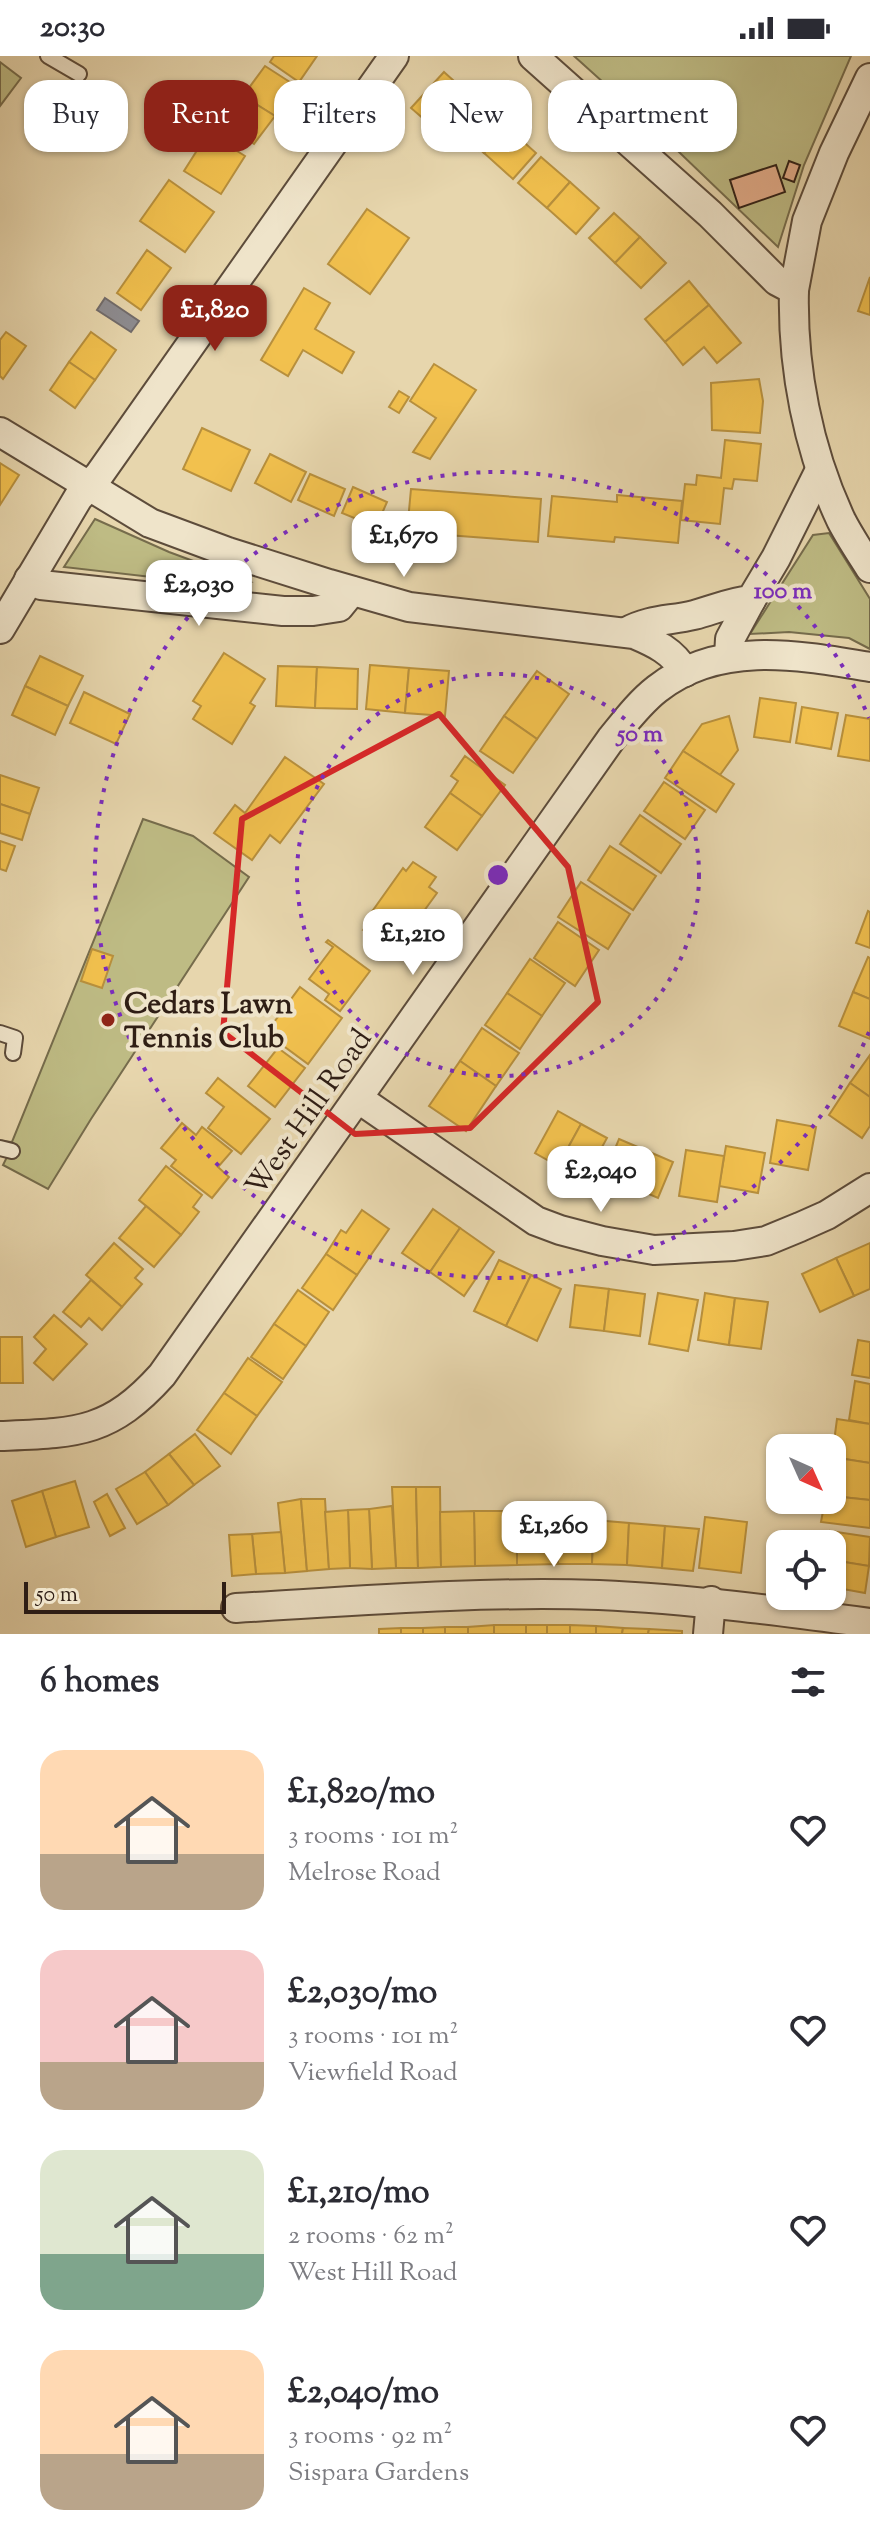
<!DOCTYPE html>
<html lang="en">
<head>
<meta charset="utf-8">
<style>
  :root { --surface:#fff; --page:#f7f7f7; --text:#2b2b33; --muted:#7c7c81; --accent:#8f2418 }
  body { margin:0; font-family:"Sorts Mill Goudy",serif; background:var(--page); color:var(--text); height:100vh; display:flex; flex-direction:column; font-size:30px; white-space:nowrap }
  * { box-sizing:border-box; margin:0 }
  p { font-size:26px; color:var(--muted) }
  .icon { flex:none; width:44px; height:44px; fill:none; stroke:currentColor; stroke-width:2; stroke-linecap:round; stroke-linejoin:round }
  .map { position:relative; height:1578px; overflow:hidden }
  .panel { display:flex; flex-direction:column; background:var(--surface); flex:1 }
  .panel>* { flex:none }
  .hud { position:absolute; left:24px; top:24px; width:822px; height:72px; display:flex; gap:16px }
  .needle { width:52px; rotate:135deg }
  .tools { position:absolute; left:766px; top:1378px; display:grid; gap:16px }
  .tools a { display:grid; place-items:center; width:80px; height:80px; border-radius:16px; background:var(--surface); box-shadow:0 2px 6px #0004; font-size:40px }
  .scale { position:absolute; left:24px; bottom:20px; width:202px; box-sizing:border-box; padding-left:8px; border:4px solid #2f1e15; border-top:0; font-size:22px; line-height:28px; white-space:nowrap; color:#2f1e15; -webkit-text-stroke:6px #efe4ca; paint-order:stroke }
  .price { position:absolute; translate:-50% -68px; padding:0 18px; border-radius:16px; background:#fff; color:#222; font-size:26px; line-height:52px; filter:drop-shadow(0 2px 4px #0008) }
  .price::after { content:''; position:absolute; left:50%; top:48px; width:24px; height:18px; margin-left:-12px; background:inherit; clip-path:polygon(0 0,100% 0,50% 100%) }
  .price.active { background:var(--accent); color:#fff }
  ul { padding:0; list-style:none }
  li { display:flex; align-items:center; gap:24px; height:200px; padding:0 40px }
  li span { display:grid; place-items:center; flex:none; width:224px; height:160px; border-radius:24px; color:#555 }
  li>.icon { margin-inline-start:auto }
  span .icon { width:96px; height:96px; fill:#fffc; stroke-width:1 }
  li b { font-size:34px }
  h2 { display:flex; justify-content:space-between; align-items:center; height:96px; padding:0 40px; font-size:34px }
  .tag { padding:0 28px; border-radius:24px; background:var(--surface); box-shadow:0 2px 6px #0004; font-size:28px; line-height:72px }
  .tag.active { background:var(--accent); color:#fff }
  .status { display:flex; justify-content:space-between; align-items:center; height:56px; padding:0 40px; background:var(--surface); direction:ltr }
  .status svg { height:22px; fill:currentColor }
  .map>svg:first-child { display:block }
  .green { fill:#bebb84; stroke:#766c4c; stroke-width:2 }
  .homes { fill:#f2c14e; stroke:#b8903d; stroke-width:2 }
  .industry { fill:#8d8d92; stroke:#716c6c; stroke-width:2 }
  .building { fill:#e5ae8c; stroke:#2f1e15; stroke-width:2 }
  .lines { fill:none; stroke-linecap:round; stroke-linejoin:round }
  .service-casing { stroke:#5d4c3b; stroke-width:18 }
  .minor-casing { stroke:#5d4c3b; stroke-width:32 }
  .service { stroke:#efe4ca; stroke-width:14 }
  .minor { stroke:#efe4ca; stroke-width:28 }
  .marked { fill:none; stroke:#d62828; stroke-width:6; stroke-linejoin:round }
  .ring { fill:none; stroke:#7b2cbf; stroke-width:4; stroke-dasharray:4 8 }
  .poi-dot { fill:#8f2418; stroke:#efe4ca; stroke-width:3 }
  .labels { text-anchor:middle; stroke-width:8; stroke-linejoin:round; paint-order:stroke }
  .poi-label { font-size:30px; font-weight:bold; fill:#2f1e15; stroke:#efe4ca; text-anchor:start }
  .street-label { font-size:30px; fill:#2f1e15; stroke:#efe4ca }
  .centre { fill:#7b2cbf; stroke:#efe4ca; stroke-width:4 }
  .ring-label { font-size:24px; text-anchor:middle; font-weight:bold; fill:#7b2cbf; stroke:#efe4ca; stroke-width:8; stroke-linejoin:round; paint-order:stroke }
</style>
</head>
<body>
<div class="status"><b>20:30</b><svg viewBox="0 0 49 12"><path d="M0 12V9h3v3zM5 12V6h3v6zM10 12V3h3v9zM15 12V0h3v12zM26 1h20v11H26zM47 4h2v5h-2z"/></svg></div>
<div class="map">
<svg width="870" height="1578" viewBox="0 0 870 1578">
  <rect width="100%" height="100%" fill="#e7d6ad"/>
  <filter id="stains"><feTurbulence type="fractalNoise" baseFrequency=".0025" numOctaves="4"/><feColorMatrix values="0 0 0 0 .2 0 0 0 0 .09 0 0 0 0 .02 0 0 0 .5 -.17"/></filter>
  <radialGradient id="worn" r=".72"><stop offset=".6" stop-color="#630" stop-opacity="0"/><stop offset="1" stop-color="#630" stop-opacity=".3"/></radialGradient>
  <g class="green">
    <path d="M574,0H851L804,109L778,191L655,73Z"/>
    <path d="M0,6L21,22L0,50Z"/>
    <path d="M95,463L169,496L250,526L230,530L64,511Z"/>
    <path d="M829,477L870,543V593L849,582L789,576L750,578L813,479Z"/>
    <path d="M143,763L193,780L249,821L91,1063L48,1133L3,1109L7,1101L0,1099V1085L12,1086Z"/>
  </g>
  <g class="homes">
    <path d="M274,0H317L299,26L270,6Z"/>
    <path d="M265,10L296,30L275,60L243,40Z"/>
    <path d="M444,16L473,42L441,78L411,52Z"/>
    <path d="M243,40L275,60L254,88L224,67Z"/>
    <path d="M479,46L507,71L484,97L456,72Z"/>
    <path d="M507,71L536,97L513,123L484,97Z"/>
    <path d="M208,77L245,100L221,138L184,115Z"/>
    <path d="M541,101L570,126L547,152L518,127Z"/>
    <path d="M169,124L214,156L185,196L140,165Z"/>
    <path d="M570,126L599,152L576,178L547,152Z"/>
    <path d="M367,153L409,182L370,238L328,208Z"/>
    <path d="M614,157L640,181L615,207L589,182Z"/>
    <path d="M640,181L666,207L641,232L615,207Z"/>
    <path d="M147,194L171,212L141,254L117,237Z"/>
    <path d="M870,221V259L858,255Z"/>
    <path d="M689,225L709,249L665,286L645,263Z"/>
    <path d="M304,232L330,247L315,273L354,296L342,317L303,294L288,320L261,304Z"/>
    <path d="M709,249L741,287L717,307L704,291L683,309L665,286Z"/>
    <path d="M6,276L26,290L3,323L0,320V284Z"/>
    <path d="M91,276L116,294L95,324L69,306Z"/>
    <path d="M69,306L95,324L75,352L50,334Z"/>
    <path d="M434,308L476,334L430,403L413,396L436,362L410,345Z"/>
    <path d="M759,323L763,345L760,377L712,374L711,327Z"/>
    <path d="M399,335L409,341L399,357L389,351Z"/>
    <path d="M202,372L250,394L231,435L183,413Z"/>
    <path d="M725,384L761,388L757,425L734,423L732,433L724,432L720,468L681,464L685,428L696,429L697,419L721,422Z"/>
    <path d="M270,398L306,416L291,446L255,427Z"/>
    <path d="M0,407L19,419L0,449Z"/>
    <path d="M310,418L345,433L334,460L298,444Z"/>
    <path d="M353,431L387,446L376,471L342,457Z"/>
    <path d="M411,433L541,443L538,486L407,476Z"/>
    <path d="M617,439L682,445L678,487L615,481L614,486L548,480L552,440L617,446Z"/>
    <path d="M224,597L265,623L250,647L255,650L232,688L193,663L201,650L193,645Z"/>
    <path d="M40,600L83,620L68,650L25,630Z"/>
    <path d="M370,609L409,612L405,657L366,653Z"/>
    <path d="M278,610L317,611L315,652L276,650Z"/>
    <path d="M317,611L358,613L357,653L315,652Z"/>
    <path d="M409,612L449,615L445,660L405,657Z"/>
    <path d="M537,615L569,638L537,683L504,660Z"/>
    <path d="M25,630L68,650L55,679L12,659Z"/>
    <path d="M84,636L130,658L116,688L70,667Z"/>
    <path d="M760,642L796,647L790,686L754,681Z"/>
    <path d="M802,651L838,657L831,693L796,687Z"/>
    <path d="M846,659L870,663V705L838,700Z"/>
    <path d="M504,660L537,683L513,717L480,695Z"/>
    <path d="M729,660L738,694L720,719L683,695L702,668Z"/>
    <path d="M683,695L734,728L716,756L665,722Z"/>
    <path d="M465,700L505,729L482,760L450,737L458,725L451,720Z"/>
    <path d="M285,701L324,728L280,787L270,779L252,804L214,777L235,749L245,757Z"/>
    <path d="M0,719L39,732L30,758L0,748Z"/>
    <path d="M664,726L705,754L685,783L644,755Z"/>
    <path d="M450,737L482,760L457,794L425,771Z"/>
    <path d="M0,748L30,758L22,784L0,777Z"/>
    <path d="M640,759L681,788L661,817L620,788Z"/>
    <path d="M0,785L15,790L6,815L0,813Z"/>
    <path d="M610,790L656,820L633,854L588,824Z"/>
    <path d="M413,806L436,821L429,831L437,837L400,888L391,882L386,889L363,874L369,866L366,864L403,812L406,815Z"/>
    <path d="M581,826L630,858L608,893L558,861Z"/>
    <path d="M868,855L870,856V892L856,887Z"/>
    <path d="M558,866L599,894L575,930L534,902Z"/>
    <path d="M328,884L370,915L340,955L325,944L329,938L309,923L333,891L326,886Z"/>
    <path d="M92,893L113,900L102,932L81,925Z"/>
    <path d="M868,901L870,902V943L853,936Z"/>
    <path d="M530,903L565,927L542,960L507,937Z"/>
    <path d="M300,931L342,962L308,1008L266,977Z"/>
    <path d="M853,936L870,943V983L839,970Z"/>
    <path d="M507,937L542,960L520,993L485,969Z"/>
    <path d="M482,972L519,997L496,1030L460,1005Z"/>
    <path d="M278,992L305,1012L275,1051L248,1030Z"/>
    <path d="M870,999V1041L850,1027Z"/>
    <path d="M460,1005L496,1030L466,1075L429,1050Z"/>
    <path d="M218,1022L270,1063L241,1098L208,1072L224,1051L206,1037Z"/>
    <path d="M850,1027L870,1041V1070L862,1082L829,1059Z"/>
    <path d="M558,1055L581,1068L558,1110L535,1097Z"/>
    <path d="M777,1064L816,1071L808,1114L770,1107Z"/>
    <path d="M182,1067L196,1079L202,1071L232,1095L218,1111L229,1121L212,1142L171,1110L176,1104L161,1092Z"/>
    <path d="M581,1068L607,1082L584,1124L558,1110Z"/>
    <path d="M619,1083L645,1094L630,1130L604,1119Z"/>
    <path d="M726,1090L765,1097L758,1137L719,1130Z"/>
    <path d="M645,1094L673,1106L658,1142L630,1130Z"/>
    <path d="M686,1094L724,1100L717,1146L679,1140Z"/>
    <path d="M166,1110L202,1139L193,1151L199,1156L181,1179L139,1144Z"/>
    <path d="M146,1150L181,1179L154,1211L119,1182Z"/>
    <path d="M433,1153L460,1172L430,1216L402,1197Z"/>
    <path d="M362,1154L389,1173L357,1219L326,1198L341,1174L346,1177Z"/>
    <path d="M460,1172L494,1196L464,1240L430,1216Z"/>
    <path d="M114,1187L143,1213L135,1222L142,1228L122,1251L86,1219Z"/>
    <path d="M870,1187V1233L854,1240L836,1202Z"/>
    <path d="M326,1198L357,1219L333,1254L302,1232Z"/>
    <path d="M836,1202L854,1240L820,1256L802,1218Z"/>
    <path d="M499,1204L531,1219L506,1270L474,1255Z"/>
    <path d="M531,1219L561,1233L537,1285L506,1270Z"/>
    <path d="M91,1224L122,1251L102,1274L89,1262L81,1271L63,1256Z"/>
    <path d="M575,1229L609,1233L604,1275L570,1271Z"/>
    <path d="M609,1233L645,1238L640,1280L604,1275Z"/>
    <path d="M298,1234L329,1256L306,1290L274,1268Z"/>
    <path d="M658,1237L698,1244L688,1295L649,1288Z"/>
    <path d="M705,1237L735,1242L729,1289L698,1284Z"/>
    <path d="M735,1242L768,1246L761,1293L729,1289Z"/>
    <path d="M54,1259L87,1288L53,1324L34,1307L46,1293L34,1281Z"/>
    <path d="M274,1268L306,1290L283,1323L251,1301Z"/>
    <path d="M0,1281H22L23,1327H0Z"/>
    <path d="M858,1284L870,1286V1322L852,1319Z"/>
    <path d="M248,1302L282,1326L257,1360L224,1337Z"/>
    <path d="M855,1325L870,1328V1368L849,1364Z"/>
    <path d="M224,1337L257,1360L231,1398L197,1374Z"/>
    <path d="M837,1363L870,1368V1407L832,1401Z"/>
    <path d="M195,1378L220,1410L194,1429L169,1398Z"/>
    <path d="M169,1398L194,1429L168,1449L145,1416Z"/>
    <path d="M832,1401L870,1407V1444L832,1440Z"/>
    <path d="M145,1416L168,1449L137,1468L116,1433Z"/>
    <path d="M75,1425L89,1471L56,1481L42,1435Z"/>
    <path d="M392,1431H416L418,1512H396Z"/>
    <path d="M416,1431H440L441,1511L418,1512Z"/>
    <path d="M42,1435L56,1481L26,1491L12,1445Z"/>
    <path d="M107,1438L125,1472L110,1480L94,1446Z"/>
    <path d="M832,1440L870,1444V1472L821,1466L825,1444H832Z"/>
    <path d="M301,1443L307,1515L285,1517L278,1447Z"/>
    <path d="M301,1443H325L329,1513L307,1515Z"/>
    <path d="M392,1450L396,1512L372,1513L369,1453Z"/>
    <path d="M369,1453L372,1513L350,1512L348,1454Z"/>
    <path d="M348,1454L350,1512L329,1513L325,1456Z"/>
    <path d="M557,1454L558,1508L517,1509V1455Z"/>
    <path d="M474,1455H517V1509L475,1510Z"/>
    <path d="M474,1455L475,1510L441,1511L440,1456Z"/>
    <path d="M705,1461L747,1466L741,1517L699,1512Z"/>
    <path d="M557,1462L594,1464L592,1508H558Z"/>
    <path d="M594,1464L629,1467L627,1509L592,1508Z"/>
    <path d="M629,1467L665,1470L662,1512L627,1509Z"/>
    <path d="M665,1470L699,1473L693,1515L662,1512Z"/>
    <path d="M830,1475L870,1481L869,1510L832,1504V1488H828Z"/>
    <path d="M281,1476L285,1517L256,1518L252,1478Z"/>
    <path d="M252,1478L256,1518L232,1520L229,1479Z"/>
    <path d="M832,1504L869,1510L865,1537L832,1531Z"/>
    <path d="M494,1569V1578H468V1571Z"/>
    <rect x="494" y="1569" width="32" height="9"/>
    <rect x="526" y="1569" width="21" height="9"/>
    <rect x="547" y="1569" width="23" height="9"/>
    <path d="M570,1569L596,1570V1578H570Z"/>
    <path d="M596,1570L623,1572L622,1578H596Z"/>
    <path d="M445,1571V1578H423V1572Z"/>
    <rect x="445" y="1571" width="23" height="7"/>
    <path d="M401,1572V1578H379V1573Z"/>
    <rect x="401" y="1572" width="22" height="6"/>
    <path d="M623,1572L649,1573L648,1578H622Z"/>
    <path d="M649,1573L682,1575V1578H648Z"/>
  </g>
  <path class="industry" d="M105,242L139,265L131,276L97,254Z"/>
  <g class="building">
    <path d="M789,105L800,109L794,126L783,122Z"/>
    <path d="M776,109L785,136L739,152L730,124Z"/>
  </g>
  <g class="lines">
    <g class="service-casing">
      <g id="service">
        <path d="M48,0L79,18"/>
        <path d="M0,977L15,982L13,997"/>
        <path d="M0,1092L12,1095"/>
      </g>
    </g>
    <g class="minor-casing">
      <g id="minor">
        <path d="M533,0L710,158L777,225L794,234C792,311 808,394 841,464C849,480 860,496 870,512"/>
        <path d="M794,234L807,165L834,97L870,22"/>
        <path d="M0,376L150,467L228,496L329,528L409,551L634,578C655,587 673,595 685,616"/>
        <path d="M29,523L41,529L283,555H313L339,551L352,535"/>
        <path d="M0,573L78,442L99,419L394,0"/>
        <path d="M626,576C650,563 669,565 694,559C713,554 731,546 751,544L776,502L820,414"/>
        <path d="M729,600L730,583L751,544"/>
        <path d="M359,1043L536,1165L560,1174L602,1185L654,1194L734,1190L766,1185L800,1171L827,1159L870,1132"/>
        <path d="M0,1380C76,1377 109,1378 162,1319L611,683C625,666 639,647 657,633C719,584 798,599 870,611"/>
        <path d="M236,1552C357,1545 478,1535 599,1539C690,1543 780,1555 870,1567"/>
        <path d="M708,1578L711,1545"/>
      </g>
    </g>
    <use href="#service" class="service"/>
    <use href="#minor" class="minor"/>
  </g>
  <path class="marked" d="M439,658L568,811L598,946L470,1072L355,1078L223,976L242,763Z"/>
  <g class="ring">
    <circle cx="498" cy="819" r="201"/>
    <path d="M869 976A403 403 0 1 1 869 662"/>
  </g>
  <circle class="poi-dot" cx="108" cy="964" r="8"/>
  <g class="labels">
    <g class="poi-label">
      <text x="124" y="957">Cedars Lawn<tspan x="124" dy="34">Tennis Club</tspan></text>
    </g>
    <g class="street-label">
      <text transform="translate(308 1056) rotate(-55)" y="10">West Hill Road</text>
    </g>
  </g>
  <circle cx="498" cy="819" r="12" class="centre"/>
  <g class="ring-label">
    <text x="783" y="542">100 m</text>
    <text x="640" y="685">50 m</text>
  </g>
  <rect width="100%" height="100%" filter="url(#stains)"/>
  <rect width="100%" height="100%" fill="url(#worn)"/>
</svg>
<div class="tools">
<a><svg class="needle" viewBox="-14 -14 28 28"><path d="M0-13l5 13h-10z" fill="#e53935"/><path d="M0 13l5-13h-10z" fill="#7c7c81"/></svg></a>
<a><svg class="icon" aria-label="locate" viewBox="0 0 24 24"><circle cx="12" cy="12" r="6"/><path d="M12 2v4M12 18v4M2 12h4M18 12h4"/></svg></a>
</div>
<div class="scale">50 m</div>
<b class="price active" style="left:215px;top:297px">£1,820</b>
<b class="price" style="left:404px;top:523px">£1,670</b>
<b class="price" style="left:199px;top:572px">£2,030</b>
<b class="price" style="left:413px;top:921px">£1,210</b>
<b class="price" style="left:601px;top:1158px">£2,040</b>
<b class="price" style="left:554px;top:1513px">£1,260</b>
<div class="hud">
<a class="tag">Buy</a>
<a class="tag active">Rent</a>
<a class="tag">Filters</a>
<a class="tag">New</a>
<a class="tag">Apartment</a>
</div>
</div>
<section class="panel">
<h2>6 homes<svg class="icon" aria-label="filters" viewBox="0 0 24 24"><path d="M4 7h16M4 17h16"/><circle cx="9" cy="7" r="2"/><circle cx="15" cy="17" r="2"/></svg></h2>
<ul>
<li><span style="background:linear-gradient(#ffd9b3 65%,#b9a48a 0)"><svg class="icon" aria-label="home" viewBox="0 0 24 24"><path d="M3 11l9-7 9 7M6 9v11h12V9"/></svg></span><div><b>£1,820/mo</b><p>3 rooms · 101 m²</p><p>Melrose Road</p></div><svg class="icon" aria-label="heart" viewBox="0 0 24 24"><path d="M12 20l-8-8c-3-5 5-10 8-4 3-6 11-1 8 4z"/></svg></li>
<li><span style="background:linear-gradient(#f6c9c9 70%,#b9a48a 0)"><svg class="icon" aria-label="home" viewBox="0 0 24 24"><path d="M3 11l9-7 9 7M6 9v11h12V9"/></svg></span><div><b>£2,030/mo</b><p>3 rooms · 101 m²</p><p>Viewfield Road</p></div><svg class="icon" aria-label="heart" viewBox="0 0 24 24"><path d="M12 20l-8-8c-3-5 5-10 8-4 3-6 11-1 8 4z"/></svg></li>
<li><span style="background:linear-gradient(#dfe7d0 65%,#7fa58c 0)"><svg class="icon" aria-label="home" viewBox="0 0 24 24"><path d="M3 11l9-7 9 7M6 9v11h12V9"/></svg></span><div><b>£1,210/mo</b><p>2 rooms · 62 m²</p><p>West Hill Road</p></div><svg class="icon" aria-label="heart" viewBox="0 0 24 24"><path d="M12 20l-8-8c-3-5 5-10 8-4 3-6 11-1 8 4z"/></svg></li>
<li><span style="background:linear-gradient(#ffd9b3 65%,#b9a48a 0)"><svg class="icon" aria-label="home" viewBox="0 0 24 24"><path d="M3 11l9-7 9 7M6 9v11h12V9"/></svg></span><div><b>£2,040/mo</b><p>3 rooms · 92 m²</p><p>Sispara Gardens</p></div><svg class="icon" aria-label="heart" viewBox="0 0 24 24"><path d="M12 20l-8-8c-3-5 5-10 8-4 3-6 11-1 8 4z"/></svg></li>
</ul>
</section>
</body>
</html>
